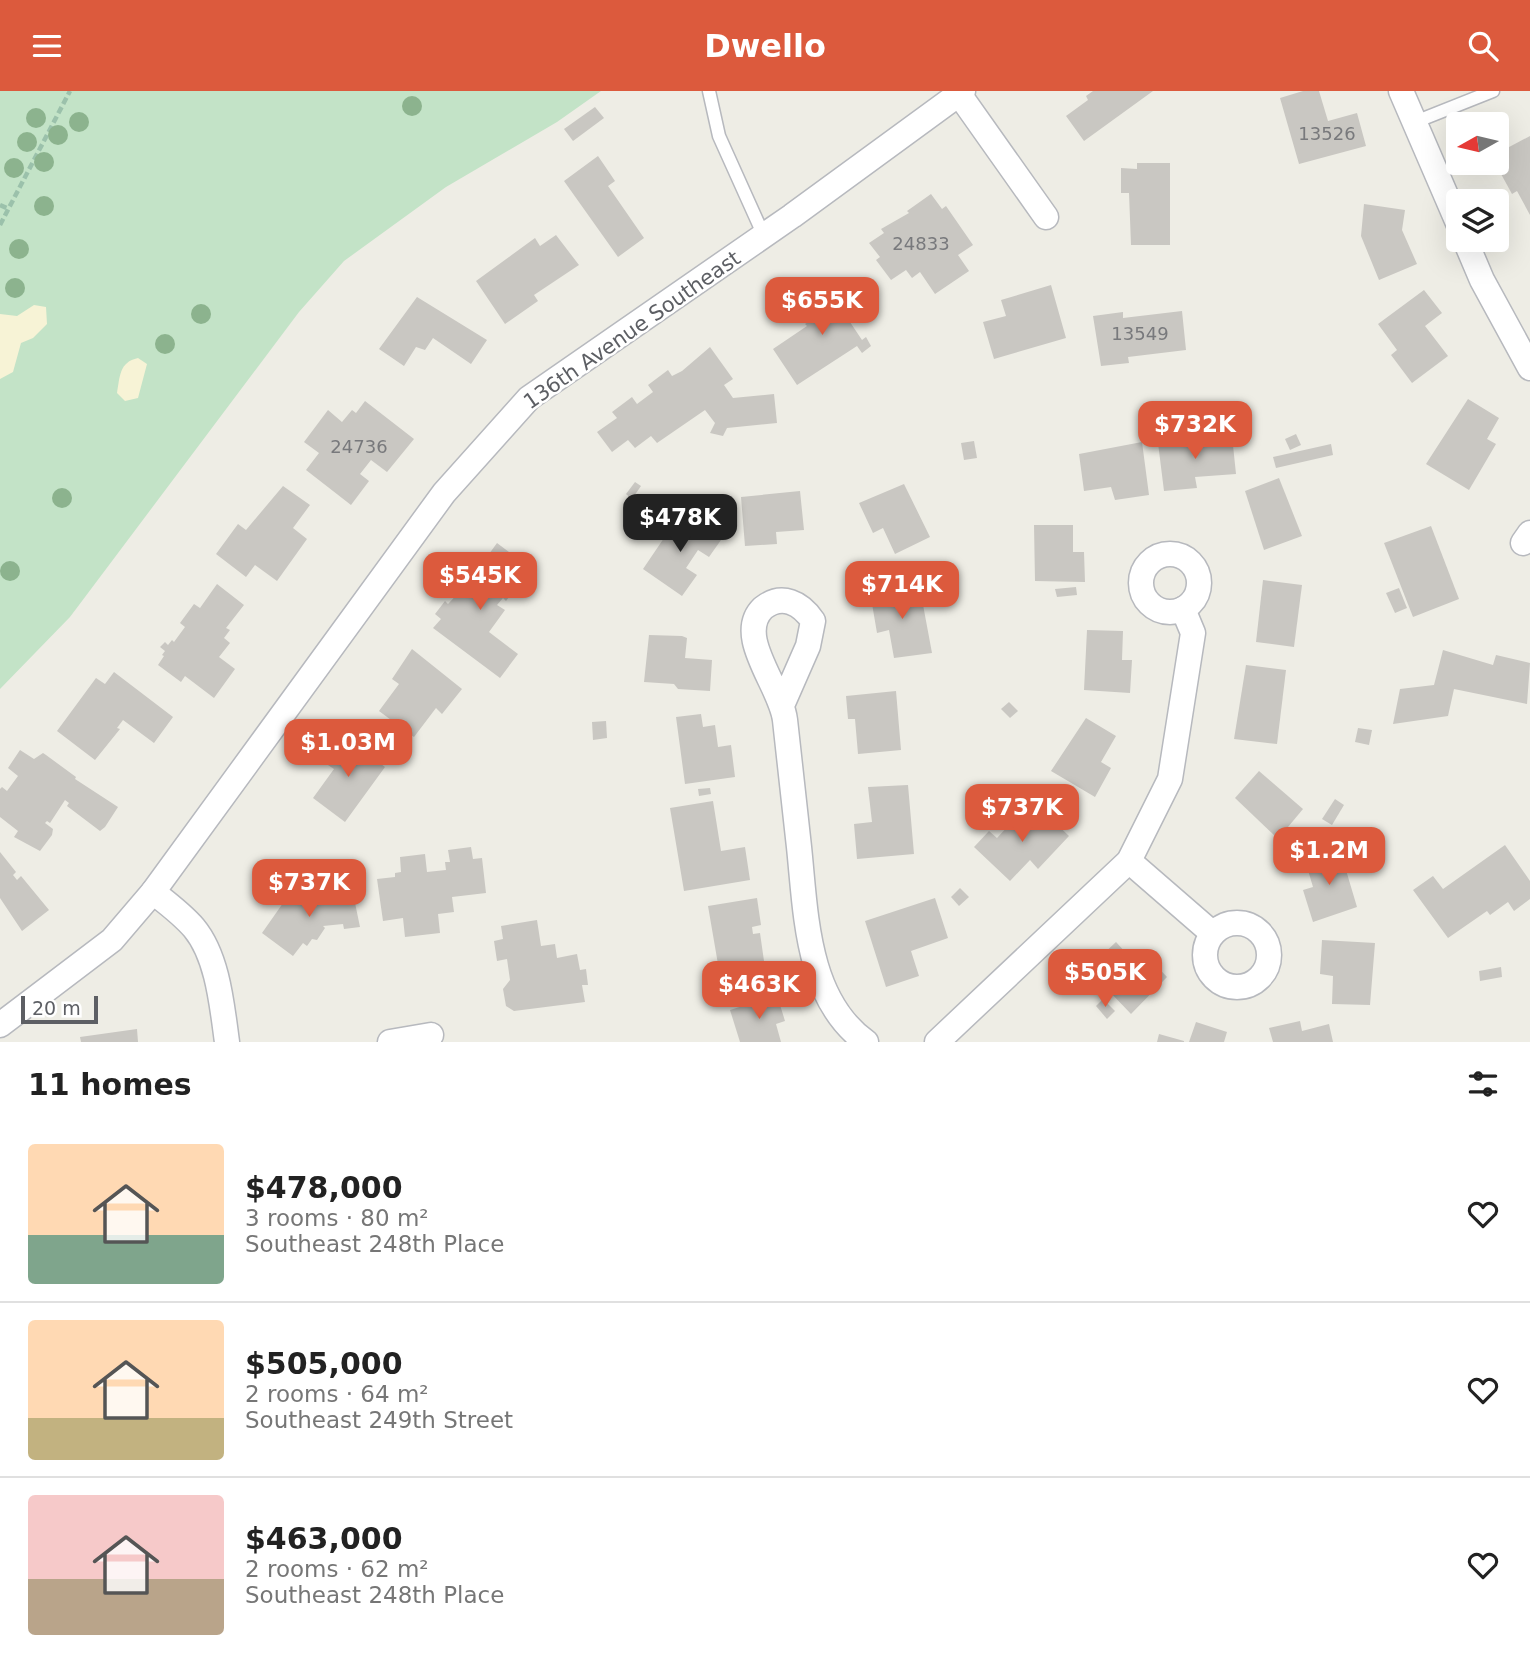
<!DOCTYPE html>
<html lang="en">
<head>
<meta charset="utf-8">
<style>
  :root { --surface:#fff; --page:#f2f2f2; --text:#222; --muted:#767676; --line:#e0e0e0; --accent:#dc5a3d }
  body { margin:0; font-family:"DejaVu Sans",sans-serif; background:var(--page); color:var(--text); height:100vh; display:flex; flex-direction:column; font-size:26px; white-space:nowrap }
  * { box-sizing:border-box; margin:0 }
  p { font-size:23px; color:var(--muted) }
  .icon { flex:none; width:38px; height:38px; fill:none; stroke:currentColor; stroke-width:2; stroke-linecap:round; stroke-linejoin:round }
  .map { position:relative; height:951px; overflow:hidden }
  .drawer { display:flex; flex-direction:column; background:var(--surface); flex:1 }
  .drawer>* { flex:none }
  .needle { width:46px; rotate:262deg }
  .tools { position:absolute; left:1446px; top:21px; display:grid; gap:14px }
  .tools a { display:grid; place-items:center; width:63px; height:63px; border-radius:7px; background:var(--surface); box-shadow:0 7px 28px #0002; font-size:35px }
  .scale { position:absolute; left:21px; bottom:18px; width:77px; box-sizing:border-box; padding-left:7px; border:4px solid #5d5f64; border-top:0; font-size:19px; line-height:24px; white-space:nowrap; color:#5d5f64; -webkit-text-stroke:5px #fff; paint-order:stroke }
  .price { position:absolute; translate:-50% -60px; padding:0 16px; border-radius:14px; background:var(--accent); color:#fff; font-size:23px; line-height:46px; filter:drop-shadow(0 2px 4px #0008) }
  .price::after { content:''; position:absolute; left:50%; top:42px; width:21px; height:16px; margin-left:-10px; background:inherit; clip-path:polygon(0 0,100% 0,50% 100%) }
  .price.active { background:#222; color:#fff }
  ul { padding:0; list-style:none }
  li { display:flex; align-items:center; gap:21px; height:175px; padding:0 28px }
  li+li { border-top:2px solid var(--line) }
  li span { display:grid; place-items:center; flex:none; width:196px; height:140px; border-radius:7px; color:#555 }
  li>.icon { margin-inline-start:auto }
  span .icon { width:84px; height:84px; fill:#fffc; stroke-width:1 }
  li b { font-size:30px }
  h2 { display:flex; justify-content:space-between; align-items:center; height:84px; padding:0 28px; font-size:30px }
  header { display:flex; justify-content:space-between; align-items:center; height:91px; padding:0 28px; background:var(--accent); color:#fff; font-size:32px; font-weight:700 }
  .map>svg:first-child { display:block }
  .green { fill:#c3e3c7 }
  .sand { fill:#f7f3d6 }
  .building { fill:#c9c7c2 }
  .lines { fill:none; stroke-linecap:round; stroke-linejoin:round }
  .lane-casing { stroke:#b7b9be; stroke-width:15 }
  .street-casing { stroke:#b7b9be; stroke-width:27 }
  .path { stroke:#9bc1ab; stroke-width:4.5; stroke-dasharray:7 3.5; stroke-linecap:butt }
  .lane { stroke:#fff; stroke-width:12 }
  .street { stroke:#fff; stroke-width:24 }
  .tree { fill:#8cb38e }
  .labels { text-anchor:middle; stroke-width:5; stroke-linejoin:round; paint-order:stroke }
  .number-label { font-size:18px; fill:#78797c }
  .street-label { font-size:21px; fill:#5d5f64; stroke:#fff }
</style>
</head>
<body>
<header><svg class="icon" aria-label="menu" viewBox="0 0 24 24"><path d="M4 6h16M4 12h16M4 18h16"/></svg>Dwello<svg class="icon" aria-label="search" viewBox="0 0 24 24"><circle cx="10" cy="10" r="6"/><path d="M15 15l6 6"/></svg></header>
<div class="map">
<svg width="1530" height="951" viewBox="0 0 1530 951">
  <rect width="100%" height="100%" fill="#eeede5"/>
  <path class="green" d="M0,0H601L557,31L446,96L344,170L299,221L70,526L0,598Z"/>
  <g class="sand">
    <path d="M34,214L46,216L47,233L33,247L21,252L13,281L0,288V223L17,225Z"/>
    <path d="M138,267L147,273L138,307L125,310L117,302C120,286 119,271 138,267Z"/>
  </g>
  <g class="building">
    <path d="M1093,0H1153L1084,50L1066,25L1088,9L1086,5Z"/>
    <path d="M1303,0H1319L1328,30L1357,22L1366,55L1299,73L1280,7Z"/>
    <path d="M595,16L604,27L573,50L564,38Z"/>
    <path d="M1530,45V124L1517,100L1512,103L1495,72L1496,63Z"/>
    <path d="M598,65L615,90L608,95L644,147L618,166L564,90Z"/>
    <path d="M1137,72H1170V154H1131L1129,102H1121V77L1137,78Z"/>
    <path d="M931,103L942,118L946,115L973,154L958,164L969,180L935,203L920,181L912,187L906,179L891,189L876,169L880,166L869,152L884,142L881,138L909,122L907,120Z"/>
    <path d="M1364,113L1405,119L1402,139L1417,173L1379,189L1361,145Z"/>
    <path d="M556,144L579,174L534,204L538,210L505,233L476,190L535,147L540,155Z"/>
    <path d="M838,193L857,221L848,228L862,249L866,246L871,255L862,262L857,255L797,294L773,258L807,235L805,233L813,228L804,216Z"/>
    <path d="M1051,194L1066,247L994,268L983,231L1006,225L1001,209Z"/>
    <path d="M1424,199L1442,222L1425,235L1448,265L1412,292L1391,264L1397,259L1378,233Z"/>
    <path d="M417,206L487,249L471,273L433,247L425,259L416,256L404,275L379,258Z"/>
    <path d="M1182,220L1186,259L1128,266L1129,272L1101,275L1093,225L1123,221V227Z"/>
    <path d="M710,256L733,288L724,294L733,307L774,303L777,332L727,337L723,345L710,342L715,332L705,319L657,352L651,345L635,357L628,349L612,361L597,341L617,327L612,321L632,306L637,313L653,301L648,294L668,279L672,285L682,280Z"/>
    <path d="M1468,308L1499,327L1487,348L1496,353L1469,399L1426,373Z"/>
    <path d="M365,310L414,348L387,381L371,369L360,383L369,390L351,414L306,379L319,362L304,351L328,319L342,331L352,319L356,322Z"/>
    <path d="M1296,343L1301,354L1290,359L1285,348Z"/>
    <path d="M1232,345L1236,383L1195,386L1197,397L1164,400L1158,352Z"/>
    <path d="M974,350L977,367L964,369L961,352Z"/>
    <path d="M1142,351L1149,404L1115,409L1111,396L1084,400L1079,363Z"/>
    <path d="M1331,353L1333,364L1276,377L1273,366Z"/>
    <path d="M1279,387L1302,445L1264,459L1245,400Z"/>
    <path d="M635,391L641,395L632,408L626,403Z"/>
    <path d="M904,393L930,446L895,463L883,437L873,442L859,412Z"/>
    <path d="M283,395L310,414L293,437L307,448L277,490L255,474L246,486L216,463L238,433L246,439Z"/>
    <path d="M800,400L804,439L776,441L777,453L745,455L741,406Z"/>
    <path d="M681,422L721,449L709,466L698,459L686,477L697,484L682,505L643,478Z"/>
    <path d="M1034,434H1073V461H1084L1085,491L1035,490Z"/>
    <path d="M1431,435L1459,508L1413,526L1384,452Z"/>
    <path d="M497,452L517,467L502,487L516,497L506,510L503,507L497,514L505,519L489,541L518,563L500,587L433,537L441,528L435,523L445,510L448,513L464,496L457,491L469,475L476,481Z"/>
    <path d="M1263,489L1302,494L1294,556L1256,551Z"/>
    <path d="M217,493L244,514L226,537L230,539L224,547L230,552L219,566L235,578L214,607L185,585L181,591L158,574L164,565L162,564L165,560L160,556L165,551L168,554L172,549L174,551L185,536L180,532L194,513L200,517Z"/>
    <path d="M900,495L902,506L921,503L932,562L894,567L889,539L877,542L870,501Z"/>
    <path d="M1076,496L1077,504L1057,506L1055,498Z"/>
    <path d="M1399,497L1407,517L1395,522L1386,502Z"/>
    <path d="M1087,539L1123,540L1122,569H1132L1130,602L1084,599Z"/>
    <path d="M649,544L682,545L687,547L685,567L712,569L710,600L678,598L674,593L644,591Z"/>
    <path d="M412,558L462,598L442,623L436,617L414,646L379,620L399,593L392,588Z"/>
    <path d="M1443,559L1493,574L1496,564L1530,572L1527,613L1454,598L1448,625L1393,633L1400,598L1434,594Z"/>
    <path d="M1246,574L1286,579L1277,653L1234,648Z"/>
    <path d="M114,581L173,626L154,652L123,629L117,637L120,638L95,669L57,640L96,587L105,593Z"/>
    <path d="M896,600L901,659L858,663L855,628H848L846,605Z"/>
    <path d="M1009,611L1018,620L1010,627L1001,618Z"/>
    <path d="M701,623L703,636L715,634L718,656L731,654L735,686L685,693L676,626Z"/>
    <path d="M1086,627L1116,645L1101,671L1111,677L1095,706L1051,680Z"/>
    <path d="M606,630L607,647L593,649L592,631Z"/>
    <path d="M1358,637L1372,639L1369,654L1355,651Z"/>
    <path d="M344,646L385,676L345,731L313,707L334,678L325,672Z"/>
    <path d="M20,659L34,668L43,662L46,664L76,686L75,688L118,716L105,736L100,740L67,715L69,712L65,709L50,732L47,730L45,732L53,738L52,744L40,760L14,746L18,740L0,726V698L2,696L7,700L18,685L8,677Z"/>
    <path d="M1259,680L1303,718L1278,748L1235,707Z"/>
    <path d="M908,694L914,763L857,768L854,733L872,731L868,696Z"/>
    <path d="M710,697L711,703L699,705L698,698Z"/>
    <path d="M1031,701H1045L1044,715H1030Z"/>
    <path d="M1335,708L1344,714L1332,734L1322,728Z"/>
    <path d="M713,710L721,760L745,756L750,789L684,800L670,717Z"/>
    <path d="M1022,720L1035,732L1045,722L1069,745L1038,778L1030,769L1010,790L974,756L989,740L997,747Z"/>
    <path d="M1505,754L1530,790V808L1514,820L1508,811L1490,824L1487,820L1448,847L1413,799L1433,785L1443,798Z"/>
    <path d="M471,756L473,768L482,767L486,802L452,806L454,821L438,823L440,842L405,846L403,827L383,830L377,788L395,786V782L401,781L400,766L425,763L427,781L446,779L445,771H450L448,759Z"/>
    <path d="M1340,759L1357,816L1313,831L1303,799L1313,796L1305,769Z"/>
    <path d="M0,761L16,781L13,784L17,789L21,785L49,819L22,840L0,807Z"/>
    <path d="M295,795L318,811L342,804L343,809L354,807L360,836L344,838L343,833L323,835L325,837L317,849L312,848L307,855L303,852L293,865L262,842Z"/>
    <path d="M960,797L969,806L959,815L951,806Z"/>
    <path d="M757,807L761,834L752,836L753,843L760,842L764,870L719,879L708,815Z"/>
    <path d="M935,807L948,847L911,860L919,885L886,896L865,830Z"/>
    <path d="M537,829L541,855L555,853L557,867L577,863L580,879L586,878L588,894H582L585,911L514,920L506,915L503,898L510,889L507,868L497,870L494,850L503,848L501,835Z"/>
    <path d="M1322,849L1375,852L1370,914L1332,913L1333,885L1320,883Z"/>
    <path d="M1116,851L1137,874L1147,865L1167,886L1131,923L1109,900L1102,907L1081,884Z"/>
    <path d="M1501,876L1502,886L1480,890L1479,880Z"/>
    <path d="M755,878L756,888L740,890L738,880Z"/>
    <path d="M777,904L785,930L776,933L781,951H740L730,919Z"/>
    <path d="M1103,908L1115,920L1107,928L1096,915Z"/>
    <path d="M1300,930L1302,940L1329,933L1333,951H1273L1269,937Z"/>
    <path d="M1196,931L1227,941L1224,951H1189Z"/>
    <path d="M137,938L138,951H81L80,946Z"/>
    <path d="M1159,943L1184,950V951H1157Z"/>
  </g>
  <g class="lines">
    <g class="lane-casing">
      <g id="lane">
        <path d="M709,0L719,45L764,145"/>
        <path d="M1415,31L1493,0"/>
      </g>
    </g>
    <g class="street-casing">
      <g id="street">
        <path d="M1401,0L1458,132"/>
        <path d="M959,3L1046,126"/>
        <path d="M1465,149L1482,189L1530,277"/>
        <path d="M1523,452L1530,442"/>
        <circle cx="1170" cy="492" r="29"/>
        <path d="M783,612L808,555L813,530C801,512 782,502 763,517C734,545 781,595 785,629C790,671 794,714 799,756C806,822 806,908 866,951"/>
        <path d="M1129,770L1212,842"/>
        <path d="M153,801C167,812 182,823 194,837C218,866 222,915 227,951"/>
        <circle cx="1237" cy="864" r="32"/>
        <path d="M0,934L112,849L153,801L444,402L529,307L792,125L963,0"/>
        <path d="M390,951L431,944"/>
        <path d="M937,951L1129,770L1170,688L1193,542L1183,518"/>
      </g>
    </g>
    <g class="path">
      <path d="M0,114L9,118"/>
      <path d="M0,134L70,0"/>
    </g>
    <use href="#lane" class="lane"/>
    <use href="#street" class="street"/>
  </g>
  <g class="tree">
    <circle cx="412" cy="15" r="10"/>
    <circle cx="36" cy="27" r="10"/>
    <circle cx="79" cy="31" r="10"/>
    <circle cx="58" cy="44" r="10"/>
    <circle cx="27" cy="51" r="10"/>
    <circle cx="44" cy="71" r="10"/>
    <circle cx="14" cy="77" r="10"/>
    <circle cx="44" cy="115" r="10"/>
    <circle cx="19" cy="158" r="10"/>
    <circle cx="15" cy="197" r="10"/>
    <circle cx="201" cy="223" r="10"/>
    <circle cx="165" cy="253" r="10"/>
    <circle cx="62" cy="407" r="10"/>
    <circle cx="10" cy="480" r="10"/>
  </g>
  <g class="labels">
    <g class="number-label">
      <text x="1327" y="49">13526</text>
      <text x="921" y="159">24833</text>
      <text x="1140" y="249">13549</text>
      <text x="359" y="362">24736</text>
    </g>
    <g class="street-label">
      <text transform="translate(632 239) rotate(-35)" y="7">136th Avenue Southeast</text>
    </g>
  </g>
</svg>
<div class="tools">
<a><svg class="needle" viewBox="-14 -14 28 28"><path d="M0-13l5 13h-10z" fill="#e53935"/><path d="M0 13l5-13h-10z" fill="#767676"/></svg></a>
<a><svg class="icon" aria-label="layers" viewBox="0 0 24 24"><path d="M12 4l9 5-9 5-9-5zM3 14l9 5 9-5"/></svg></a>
</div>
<div class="scale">20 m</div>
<b class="price" style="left:822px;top:246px">$655K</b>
<b class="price" style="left:1195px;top:370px">$732K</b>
<b class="price active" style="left:680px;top:463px">$478K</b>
<b class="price" style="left:480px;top:521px">$545K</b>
<b class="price" style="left:902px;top:530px">$714K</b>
<b class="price" style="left:348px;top:688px">$1.03M</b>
<b class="price" style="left:1022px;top:753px">$737K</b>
<b class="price" style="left:1329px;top:796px">$1.2M</b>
<b class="price" style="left:309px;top:828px">$737K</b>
<b class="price" style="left:1105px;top:918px">$505K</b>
<b class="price" style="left:759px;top:930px">$463K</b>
</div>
<section class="drawer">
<h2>11 homes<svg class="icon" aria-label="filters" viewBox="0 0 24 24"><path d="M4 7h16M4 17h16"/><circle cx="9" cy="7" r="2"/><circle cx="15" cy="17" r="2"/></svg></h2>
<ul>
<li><span style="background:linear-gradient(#ffd9b3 65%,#7fa58c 0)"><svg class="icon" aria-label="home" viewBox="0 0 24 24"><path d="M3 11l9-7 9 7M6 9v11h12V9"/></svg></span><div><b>$478,000</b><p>3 rooms · 80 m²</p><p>Southeast 248th Place</p></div><svg class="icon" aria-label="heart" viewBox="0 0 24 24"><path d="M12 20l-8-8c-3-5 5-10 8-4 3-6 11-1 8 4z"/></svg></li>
<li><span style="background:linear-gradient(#ffd9b3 70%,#c2b280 0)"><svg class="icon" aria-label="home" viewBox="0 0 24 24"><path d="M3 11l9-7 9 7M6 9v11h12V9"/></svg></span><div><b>$505,000</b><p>2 rooms · 64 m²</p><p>Southeast 249th Street</p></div><svg class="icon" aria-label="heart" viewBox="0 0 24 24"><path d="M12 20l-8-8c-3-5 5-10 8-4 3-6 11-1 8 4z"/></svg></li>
<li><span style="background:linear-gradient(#f6c9c9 60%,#b9a48a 0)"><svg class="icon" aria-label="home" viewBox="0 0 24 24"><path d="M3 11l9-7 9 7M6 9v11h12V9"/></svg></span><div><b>$463,000</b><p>2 rooms · 62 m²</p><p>Southeast 248th Place</p></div><svg class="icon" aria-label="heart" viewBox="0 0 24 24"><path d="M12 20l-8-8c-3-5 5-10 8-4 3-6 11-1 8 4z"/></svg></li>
</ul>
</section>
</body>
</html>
